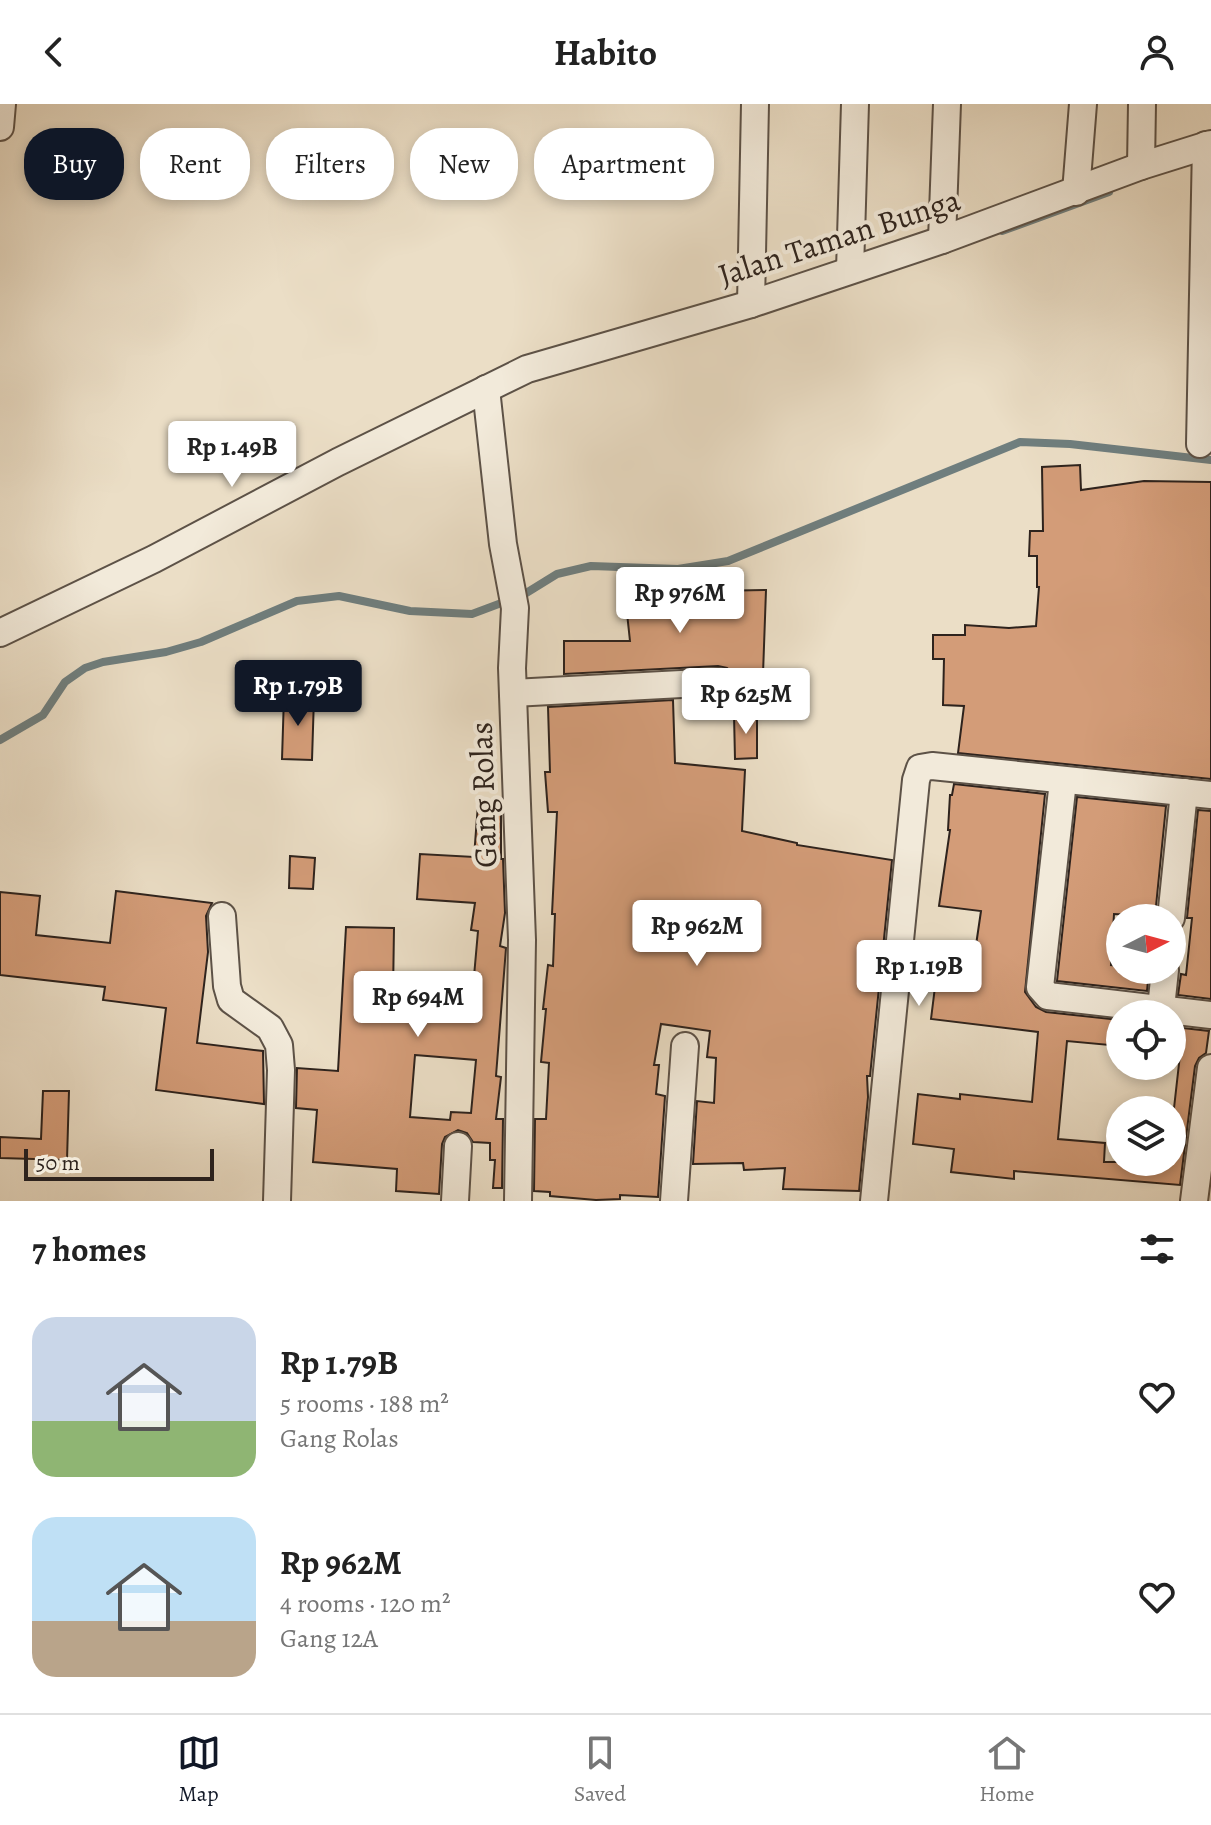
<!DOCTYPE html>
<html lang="en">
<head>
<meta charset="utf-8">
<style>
  :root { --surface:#fff; --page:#f2f2f2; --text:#222; --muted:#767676; --line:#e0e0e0; --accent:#111827 }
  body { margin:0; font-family:Alegreya,serif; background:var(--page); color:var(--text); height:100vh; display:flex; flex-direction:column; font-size:30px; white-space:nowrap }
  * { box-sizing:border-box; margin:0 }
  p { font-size:26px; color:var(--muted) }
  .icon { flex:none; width:44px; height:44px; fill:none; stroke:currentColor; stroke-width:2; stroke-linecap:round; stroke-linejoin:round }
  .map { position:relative; height:1097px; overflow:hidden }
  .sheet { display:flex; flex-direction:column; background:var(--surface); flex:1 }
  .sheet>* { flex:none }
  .top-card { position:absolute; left:24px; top:24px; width:800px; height:72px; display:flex; gap:16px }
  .needle { width:52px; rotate:84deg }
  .tools { position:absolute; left:1106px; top:800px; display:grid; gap:16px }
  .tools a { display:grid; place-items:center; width:80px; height:80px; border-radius:50%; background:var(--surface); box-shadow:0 4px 12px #0003; font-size:40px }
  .scale { position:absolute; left:24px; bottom:20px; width:190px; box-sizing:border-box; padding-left:8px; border:4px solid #2e231d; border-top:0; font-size:22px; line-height:28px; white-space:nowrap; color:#2e231d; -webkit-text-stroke:6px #f2eada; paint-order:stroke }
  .price { position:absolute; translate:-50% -68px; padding:0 18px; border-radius:8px; background:#fff; color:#222; font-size:26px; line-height:52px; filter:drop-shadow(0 2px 4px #0008) }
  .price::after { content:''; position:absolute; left:50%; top:48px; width:24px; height:18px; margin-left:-12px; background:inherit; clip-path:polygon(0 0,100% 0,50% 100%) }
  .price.selected { background:var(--accent); color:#fff }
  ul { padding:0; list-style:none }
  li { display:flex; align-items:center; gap:24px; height:200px; padding:0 32px }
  li span { display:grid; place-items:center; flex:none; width:224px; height:160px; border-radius:24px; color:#555 }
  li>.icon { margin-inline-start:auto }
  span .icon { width:96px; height:96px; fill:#fffc; stroke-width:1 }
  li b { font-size:34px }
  h2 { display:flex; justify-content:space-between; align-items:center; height:96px; padding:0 32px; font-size:34px }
  .pill { padding:0 28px; border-radius:32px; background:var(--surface); box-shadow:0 4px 12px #0003; font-size:28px; line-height:72px }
  .pill.selected { background:var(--accent); color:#fff }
  header { display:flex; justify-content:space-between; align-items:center; height:104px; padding:0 32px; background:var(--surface); font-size:36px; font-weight:700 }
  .menu { display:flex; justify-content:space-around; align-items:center; height:112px; border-top:2px solid var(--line); background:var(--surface); font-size:22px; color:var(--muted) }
  .menu a { display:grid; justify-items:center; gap:4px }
  .menu .selected { color:var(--accent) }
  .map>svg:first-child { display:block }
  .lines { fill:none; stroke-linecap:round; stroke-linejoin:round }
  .stream { stroke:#6f7e7e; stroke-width:8 }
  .building { fill:#d39c78; stroke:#2e231d; stroke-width:2; fill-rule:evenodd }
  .minor-casing { stroke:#5d5247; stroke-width:30 }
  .minor { stroke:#f2eada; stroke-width:26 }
  .labels { text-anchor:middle; stroke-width:8; stroke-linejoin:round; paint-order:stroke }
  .street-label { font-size:32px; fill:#2e231d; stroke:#f2eada }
</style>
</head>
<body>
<header><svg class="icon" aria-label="back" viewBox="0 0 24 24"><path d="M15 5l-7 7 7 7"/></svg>Habito<svg class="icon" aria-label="person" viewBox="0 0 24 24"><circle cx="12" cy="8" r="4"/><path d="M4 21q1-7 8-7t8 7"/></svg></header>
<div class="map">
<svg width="1211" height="1097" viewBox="0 0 1211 1097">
  <rect width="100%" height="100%" fill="#ebdec6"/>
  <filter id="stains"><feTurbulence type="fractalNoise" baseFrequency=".0025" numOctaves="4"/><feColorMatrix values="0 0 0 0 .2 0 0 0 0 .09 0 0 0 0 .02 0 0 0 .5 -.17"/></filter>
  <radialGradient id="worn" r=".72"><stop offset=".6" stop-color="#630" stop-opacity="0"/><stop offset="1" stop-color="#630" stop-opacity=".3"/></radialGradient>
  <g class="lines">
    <g class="stream">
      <path d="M1002,127L1109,88"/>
      <path d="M0,636L43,611L65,578L85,564L103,558L166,548L201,538L297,497L339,492L410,507L472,510L523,491L557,470L591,462L678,465L728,457L1020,338L1070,340L1211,356"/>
    </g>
  </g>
  <g class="building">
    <path d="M1080,361L1081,386L1144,377L1211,378V675L958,649L964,602L943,601L944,555H933V531H965V521L1009,524L1036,522L1039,483H1037V452H1029L1030,427H1043L1042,363Z"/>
    <path d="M646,478L648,495L712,497V487L766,486L763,570L732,569L727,564L718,562L564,570V537H630L624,481Z"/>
    <path d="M284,592L314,593L312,656L282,655Z"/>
    <path d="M673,596L675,659L745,666L742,727L797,739V741L892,756L870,972H867L868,993L859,1087L783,1085L785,1064L744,1066L743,1059L693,1060L697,997L714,999L716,954L707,953L710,927L661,920L654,961H659L656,990L665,992L658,1093L620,1091V1095L596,1096L550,1092V1088L534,1087L535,1015H546L549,959L541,958L546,905H543L548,861L553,862L555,810H552L557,708H548L545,668H550L548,603Z"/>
    <path d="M734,610H757V654L735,655Z"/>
    <path d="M954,680L1045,690L1025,888L1036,903L1046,908L1120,916V942L1067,937L1058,1035L1105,1039L1104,1058H1172V1022L1183,924L1209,927L1206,949L1199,954L1195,962L1180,1081L1014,1067V1075L951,1068L954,1045L913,1040L918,990L960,995V990L1032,998L1038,928L931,915L940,843L975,848L981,807L939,802L950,726H948L950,691H952Z"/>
    <path d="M1077,693L1166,702L1155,812L1114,810L1111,861L1120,862V866H1149L1147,887L1057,877Z"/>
    <path d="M478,700L501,702V755H503L505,809L500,842L506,844L496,972L501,973L496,1015H503L502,1084H493L495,1056H490V1039L473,1038L467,1029L458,1026L445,1033L442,1040L439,1090L396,1087L397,1065L313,1058L317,1006L296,1004L297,964L338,967L346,823L394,824L393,890L472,895L478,827L471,826L475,799L417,795L420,750L474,753ZM415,951L476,956L471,1009L451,1008L450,1016L410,1013Z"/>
    <path d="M1198,706L1211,707V895L1178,891L1181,870L1186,871L1192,814H1187Z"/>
    <path d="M290,752L315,754L313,785L289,784Z"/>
    <path d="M116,787L212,799L206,812L208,848L197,939L263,947L264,1000L156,986L166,904L103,896L105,883L0,871V788L40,792L36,831L110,839Z"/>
    <path d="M43,987H69L67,1056L0,1054V1033L41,1035Z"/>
  </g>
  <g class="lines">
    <g class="minor-casing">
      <g id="minor">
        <path d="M0,23L2,0"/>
        <path d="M1141,62L1142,0"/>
        <path d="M1076,88L1083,0"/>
        <path d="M942,136L947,0"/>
        <path d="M850,166L855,0"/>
        <path d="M751,200L755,0"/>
        <path d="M486,285L503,440L515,504L512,564L522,836L518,1097"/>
        <path d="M1200,340L1206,41"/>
        <path d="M0,529L154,455L338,358L527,265L751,200L942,136L1141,62L1211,40"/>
        <path d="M513,589L719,578"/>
        <path d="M1063,677L1040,883L1048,892L1211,911"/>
        <path d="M222,812L227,882L231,896L270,924L279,941L281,966L277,1097"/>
        <path d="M1171,814L1184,688"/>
        <path d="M1161,904L1165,866"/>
        <path d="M455,1097L458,1042"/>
        <path d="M674,1097L685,942"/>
        <path d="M874,1097L916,676L920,664L932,662L1211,691"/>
        <path d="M1194,1097L1211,964"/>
      </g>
    </g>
    <use href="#minor" class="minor"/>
  </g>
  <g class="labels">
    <g class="street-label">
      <text transform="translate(839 133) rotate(-18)" y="11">Jalan Taman Bunga</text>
      <text transform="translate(483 691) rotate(-92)" y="11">Gang Rolas</text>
    </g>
  </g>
  <rect width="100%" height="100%" filter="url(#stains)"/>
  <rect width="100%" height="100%" fill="url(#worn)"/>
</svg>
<div class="tools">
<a><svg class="needle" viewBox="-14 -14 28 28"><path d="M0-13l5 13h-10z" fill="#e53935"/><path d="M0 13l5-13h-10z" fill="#767676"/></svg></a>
<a><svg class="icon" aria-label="locate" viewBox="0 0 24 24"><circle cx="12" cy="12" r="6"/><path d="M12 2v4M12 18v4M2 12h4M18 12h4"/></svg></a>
<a><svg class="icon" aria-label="layers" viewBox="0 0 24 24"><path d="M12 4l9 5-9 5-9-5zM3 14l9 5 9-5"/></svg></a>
</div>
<div class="scale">50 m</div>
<b class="price" style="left:232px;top:385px">Rp 1.49B</b>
<b class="price" style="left:680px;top:531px">Rp 976M</b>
<b class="price selected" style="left:298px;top:624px">Rp 1.79B</b>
<b class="price" style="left:746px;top:632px">Rp 625M</b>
<b class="price" style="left:697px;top:864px">Rp 962M</b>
<b class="price" style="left:919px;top:904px">Rp 1.19B</b>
<b class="price" style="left:418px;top:935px">Rp 694M</b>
<div class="top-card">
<a class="pill selected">Buy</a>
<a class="pill">Rent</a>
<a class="pill">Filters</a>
<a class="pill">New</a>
<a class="pill">Apartment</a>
</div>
</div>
<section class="sheet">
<h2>7 homes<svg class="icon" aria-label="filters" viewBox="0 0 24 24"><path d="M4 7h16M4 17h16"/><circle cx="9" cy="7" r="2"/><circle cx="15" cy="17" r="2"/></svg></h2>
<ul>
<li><span style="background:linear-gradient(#c9d6e8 65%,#8fb573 0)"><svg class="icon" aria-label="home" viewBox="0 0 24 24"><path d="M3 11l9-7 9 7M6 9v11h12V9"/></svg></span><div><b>Rp 1.79B</b><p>5 rooms · 188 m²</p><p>Gang Rolas</p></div><svg class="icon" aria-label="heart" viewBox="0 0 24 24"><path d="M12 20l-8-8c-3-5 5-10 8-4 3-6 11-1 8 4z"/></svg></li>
<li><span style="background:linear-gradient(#bfe0f5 65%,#b9a48a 0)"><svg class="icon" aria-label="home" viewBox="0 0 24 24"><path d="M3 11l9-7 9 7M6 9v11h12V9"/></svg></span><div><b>Rp 962M</b><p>4 rooms · 120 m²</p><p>Gang 12A</p></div><svg class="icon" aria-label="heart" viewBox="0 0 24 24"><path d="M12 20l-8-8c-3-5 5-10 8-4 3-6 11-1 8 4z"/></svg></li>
</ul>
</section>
<nav class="menu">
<a class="selected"><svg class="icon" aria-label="map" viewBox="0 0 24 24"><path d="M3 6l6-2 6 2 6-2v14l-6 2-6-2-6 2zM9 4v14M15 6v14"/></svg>Map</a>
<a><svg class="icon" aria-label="saved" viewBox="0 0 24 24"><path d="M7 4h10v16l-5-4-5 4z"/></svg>Saved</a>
<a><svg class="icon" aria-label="home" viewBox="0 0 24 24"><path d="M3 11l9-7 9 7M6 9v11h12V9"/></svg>Home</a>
</nav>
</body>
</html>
